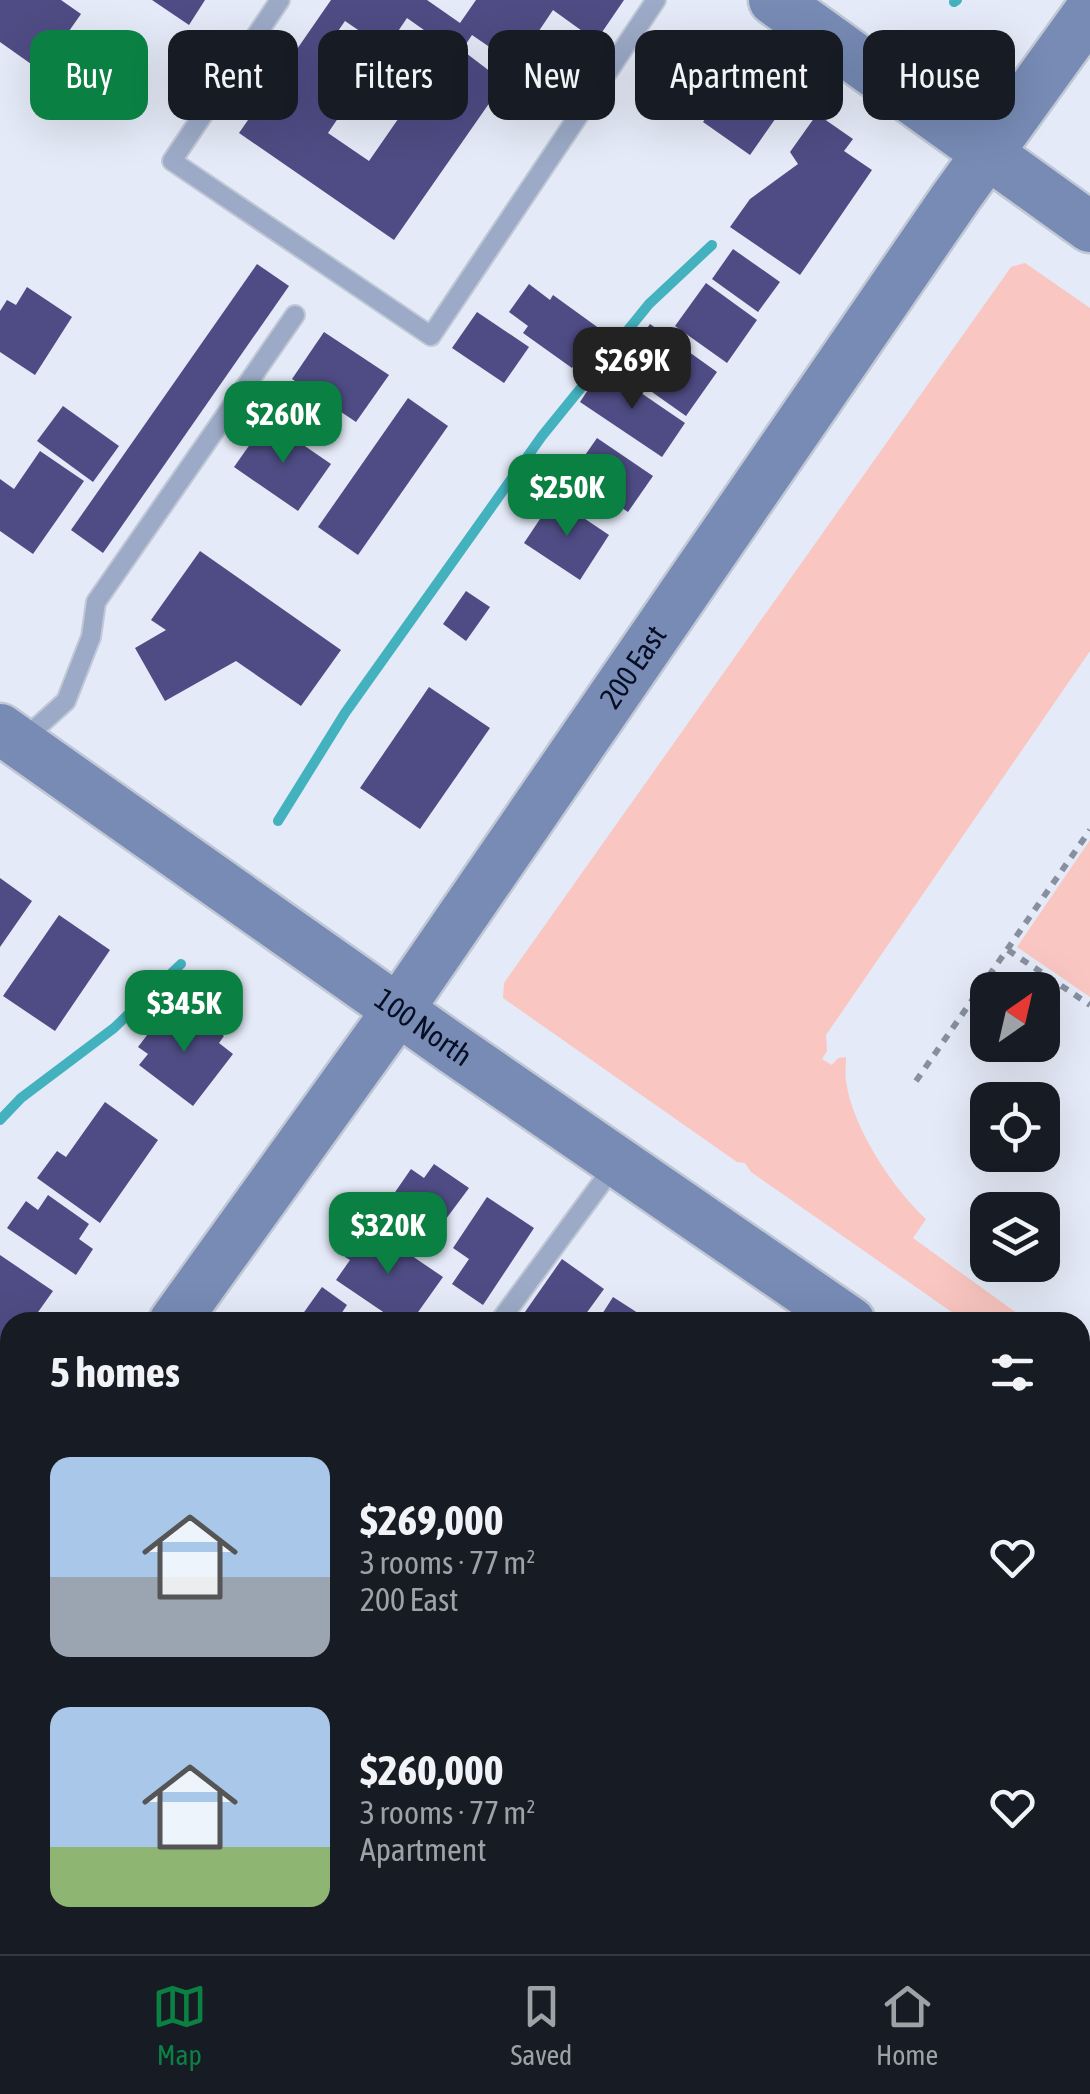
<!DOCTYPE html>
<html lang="en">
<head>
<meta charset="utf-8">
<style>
  :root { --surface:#171b24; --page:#242831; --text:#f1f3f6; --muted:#9ea1a6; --line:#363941; --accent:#0b8043 }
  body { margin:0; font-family:"Asap Condensed",sans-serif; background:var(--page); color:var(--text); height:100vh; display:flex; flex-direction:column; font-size:38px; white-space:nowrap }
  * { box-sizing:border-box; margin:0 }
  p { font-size:32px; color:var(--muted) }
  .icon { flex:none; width:55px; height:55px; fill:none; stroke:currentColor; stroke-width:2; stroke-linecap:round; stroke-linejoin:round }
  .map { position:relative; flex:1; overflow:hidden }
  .details { position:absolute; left:0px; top:1312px; width:1090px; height:642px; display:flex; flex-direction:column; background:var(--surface); border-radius:30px 30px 0 0; box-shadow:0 10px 40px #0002 }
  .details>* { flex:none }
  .hud { position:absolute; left:30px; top:30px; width:1030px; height:90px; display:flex; gap:20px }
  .needle { width:65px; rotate:34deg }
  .tools { position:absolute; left:970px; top:972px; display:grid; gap:20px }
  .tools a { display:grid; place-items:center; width:90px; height:90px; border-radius:20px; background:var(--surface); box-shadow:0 10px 40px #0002; font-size:50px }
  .price { position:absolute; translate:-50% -85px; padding:0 22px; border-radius:20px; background:var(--accent); color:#fff; font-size:32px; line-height:65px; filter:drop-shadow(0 2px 5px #0008) }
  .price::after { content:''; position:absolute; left:50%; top:60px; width:30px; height:22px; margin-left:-15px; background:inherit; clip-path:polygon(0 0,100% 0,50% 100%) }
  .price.current { background:#222; color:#fff }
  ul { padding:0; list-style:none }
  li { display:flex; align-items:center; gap:30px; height:250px; padding:0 50px }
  li span { display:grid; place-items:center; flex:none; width:280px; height:200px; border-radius:20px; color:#555 }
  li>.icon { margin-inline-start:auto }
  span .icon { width:120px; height:120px; fill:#fffc; stroke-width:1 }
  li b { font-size:42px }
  h2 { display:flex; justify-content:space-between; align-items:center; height:120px; padding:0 50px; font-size:42px }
  .tag { padding:0 35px; border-radius:20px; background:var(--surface); box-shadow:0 10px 40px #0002; font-size:35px; line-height:90px }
  .tag.current { background:var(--accent); color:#fff }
  .tabs { display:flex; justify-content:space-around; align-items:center; height:140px; border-top:2px solid var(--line); background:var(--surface); font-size:28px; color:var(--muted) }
  .tabs a { display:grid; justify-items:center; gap:5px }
  .tabs .current { color:var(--accent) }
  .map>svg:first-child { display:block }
  .green { fill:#fac6c1 }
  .forest { fill:#eb9992 }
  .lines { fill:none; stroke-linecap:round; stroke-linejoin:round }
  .stream { stroke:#43b2be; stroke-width:10 }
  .building { fill:#4f4c85; fill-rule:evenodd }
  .lane-casing { stroke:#c0c7d5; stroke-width:22 }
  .street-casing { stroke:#c0c7d5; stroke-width:40 }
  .secondary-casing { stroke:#c0c7d5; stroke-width:55 }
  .path { stroke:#888f9f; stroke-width:6; stroke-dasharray:8 8; stroke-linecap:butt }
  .lane { stroke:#9caac7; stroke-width:18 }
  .street { stroke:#9caac7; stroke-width:35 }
  .secondary { stroke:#778bb5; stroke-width:50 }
  .labels { text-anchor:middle; stroke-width:10; stroke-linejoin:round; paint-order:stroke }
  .street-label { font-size:30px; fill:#060e24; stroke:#e4eaf7 }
</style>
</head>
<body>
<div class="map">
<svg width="1090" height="1954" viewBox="0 0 1090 1954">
  <rect width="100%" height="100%" fill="#e4eaf7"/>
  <g class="green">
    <path d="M1025,263L1090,308V651L826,1035L827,1051L822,1059L832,1065L838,1058L846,1057C846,1065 845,1074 846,1081C852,1127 893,1189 926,1219L913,1238L1029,1322H966L751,1172L745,1163L737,1162L503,998L504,983L1011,267Z"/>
    <path d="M1090,840V997L1017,947Z"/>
    <path d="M1080,1360L1090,1367V1409L1080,1402Z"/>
    <path d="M1080,1714L1090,1716V1793L1080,1791Z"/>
    <path d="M0,1750L10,1752V1945H405L419,1954H15L0,1944Z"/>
  </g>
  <g class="forest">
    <path d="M1080,1791L1090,1793V1933H1080Z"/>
    <path d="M206,1945H681L667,1954H222Z"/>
  </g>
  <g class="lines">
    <g class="stream">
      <path d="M954,2L957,0"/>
      <path d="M278,821L345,713L542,436L649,304L712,245"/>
      <path d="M0,1120L21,1098L114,1028L181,964"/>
      <path d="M1080,1882L1090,1887"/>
      <path d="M309,1945L329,1954"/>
      <path d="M518,1954L529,1945"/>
    </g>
  </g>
  <g class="building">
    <path d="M0,0H61L81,14L41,71L0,42Z"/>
    <path d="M152,0H205L189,25Z"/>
    <path d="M331,0H427L460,23L476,0H624L596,41L553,10L516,65L472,35L462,50L504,82L394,240L239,133ZM407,18L448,47L369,161L328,133L374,65L334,37L345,21L386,49Z"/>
    <path d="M746,92L778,115L750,155L703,122L719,98L734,109Z"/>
    <path d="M817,114L853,139L844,151L872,170L800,275L730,227L750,199L798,164L790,152Z"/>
    <path d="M733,249L780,282L758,312L712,279Z"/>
    <path d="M257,264L289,286L103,553L71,530Z"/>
    <path d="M706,283L757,320L727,363L675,326Z"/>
    <path d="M529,284L550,300L553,295L600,329L572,368L523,333L528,326L509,312Z"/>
    <path d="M27,287L72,317L35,375L0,352V311L7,300L16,305Z"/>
    <path d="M477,312L529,347L504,383L452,348Z"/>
    <path d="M650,324L717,372L686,416L635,380L650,358L634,347Z"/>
    <path d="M324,332L389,375L356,422L292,379Z"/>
    <path d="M603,367L685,423L662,457L580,402Z"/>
    <path d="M408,398L448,426L358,555L318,527Z"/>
    <path d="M63,406L119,446L93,482L37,441Z"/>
    <path d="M267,420L331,464L298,511L234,467Z"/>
    <path d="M597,438L653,476L628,512L572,474Z"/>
    <path d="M40,451L84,481L33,554L0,531V479L14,489Z"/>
    <path d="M554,498L609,535L580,580L524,543Z"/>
    <path d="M200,551L341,650L301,706L236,661L165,701L135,648L166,630L151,620Z"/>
    <path d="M466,591L490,607L466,641L443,624Z"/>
    <path d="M429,687L490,728L420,829L360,788Z"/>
    <path d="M0,878L32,901L0,947Z"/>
    <path d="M59,915L110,950L55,1031L3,996Z"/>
    <path d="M167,1009L184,1023L192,1012L224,1036L219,1043L233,1054L193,1106L139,1065L148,1054L138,1047Z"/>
    <path d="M105,1102L158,1140L100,1223L37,1178L57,1151L66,1157Z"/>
    <path d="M434,1164L469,1188L437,1231L391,1198L411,1169L424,1178Z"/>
    <path d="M48,1195L89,1224L79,1239L93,1249L76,1275L7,1228L26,1201L38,1210Z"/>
    <path d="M487,1197L534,1228L483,1305L452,1284L469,1259L453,1248Z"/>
    <path d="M368,1226L443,1277L411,1322H398L336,1280L350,1260L345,1257Z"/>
    <path d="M0,1255L53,1291L31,1322H10V1354L7,1359L0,1354Z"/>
    <path d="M562,1259L604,1289L580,1322H518Z"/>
    <path d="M322,1287L347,1305L341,1314L353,1322H311L302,1315Z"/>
    <path d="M613,1297L652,1322H597Z"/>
  </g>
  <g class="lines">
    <g class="lane-casing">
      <g id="lane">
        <path d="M280,0L172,161L431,336L656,0"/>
        <path d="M24,739L66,701L91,637L96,602L295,315"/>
        <path d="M499,1322L614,1166"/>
      </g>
    </g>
    <g class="street-casing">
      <g id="street">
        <path d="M1080,1643L1090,1644"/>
        <path d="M0,1727L10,1731"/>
      </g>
    </g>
    <g class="secondary-casing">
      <g id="secondary">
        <path d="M774,0L1090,227"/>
        <path id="s1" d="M0,729L452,1048L850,1322"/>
        <path id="s2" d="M174,1322L398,1010L956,197L1090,11"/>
        <path d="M1080,1491L1090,1498"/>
        <path d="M0,1565L10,1551"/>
        <path d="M918,1945L986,1954"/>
        <path d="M816,1954L841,1947L876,1945"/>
      </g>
    </g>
    <g class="path">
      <path d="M1008,950L1090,1005"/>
      <path d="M916,1081L1090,830"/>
      <path d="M158,1945L171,1954"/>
    </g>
    <use href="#lane" class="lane"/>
    <use href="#street" class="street"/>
    <use href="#secondary" class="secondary"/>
  </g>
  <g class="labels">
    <g class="street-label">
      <text dy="10" stroke="none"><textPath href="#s2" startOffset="800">200 East</textPath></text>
      <text dy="10" stroke="none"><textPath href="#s1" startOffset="518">100 North</textPath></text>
    </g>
  </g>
</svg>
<div class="tools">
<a><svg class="needle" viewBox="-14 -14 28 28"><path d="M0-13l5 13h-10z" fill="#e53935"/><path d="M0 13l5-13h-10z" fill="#9ea1a6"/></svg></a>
<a><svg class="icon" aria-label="locate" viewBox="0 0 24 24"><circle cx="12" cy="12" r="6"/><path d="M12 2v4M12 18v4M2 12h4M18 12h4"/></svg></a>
<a><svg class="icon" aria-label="layers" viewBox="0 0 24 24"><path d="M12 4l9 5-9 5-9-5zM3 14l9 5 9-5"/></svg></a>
</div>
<b class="price current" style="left:632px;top:412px">$269K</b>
<b class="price" style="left:283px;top:466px">$260K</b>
<b class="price" style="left:567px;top:539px">$250K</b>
<b class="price" style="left:184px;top:1055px">$345K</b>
<b class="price" style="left:388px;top:1277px">$320K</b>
<div class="hud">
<a class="tag current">Buy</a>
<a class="tag">Rent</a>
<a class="tag">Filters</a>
<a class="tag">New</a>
<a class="tag">Apartment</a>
<a class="tag">House</a>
</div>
<section class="details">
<h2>5 homes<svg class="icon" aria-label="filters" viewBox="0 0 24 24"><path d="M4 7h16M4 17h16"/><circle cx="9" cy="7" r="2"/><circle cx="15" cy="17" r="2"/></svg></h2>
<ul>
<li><span style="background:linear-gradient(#a9c7e8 60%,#9aa5b1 0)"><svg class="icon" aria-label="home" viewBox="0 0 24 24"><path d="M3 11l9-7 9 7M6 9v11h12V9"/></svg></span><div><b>$269,000</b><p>3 rooms · 77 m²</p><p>200 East</p></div><svg class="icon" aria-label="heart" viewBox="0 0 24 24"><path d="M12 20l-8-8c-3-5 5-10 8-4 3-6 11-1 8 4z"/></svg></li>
<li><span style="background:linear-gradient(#a9c7e8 70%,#8fb573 0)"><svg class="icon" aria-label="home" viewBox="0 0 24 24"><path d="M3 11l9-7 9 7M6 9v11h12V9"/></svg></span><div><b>$260,000</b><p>3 rooms · 77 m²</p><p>Apartment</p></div><svg class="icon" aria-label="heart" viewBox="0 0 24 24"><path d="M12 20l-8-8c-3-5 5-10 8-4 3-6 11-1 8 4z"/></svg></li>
</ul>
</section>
</div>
<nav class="tabs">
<a class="current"><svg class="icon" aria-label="map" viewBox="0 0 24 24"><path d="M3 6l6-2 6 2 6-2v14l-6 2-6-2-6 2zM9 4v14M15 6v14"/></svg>Map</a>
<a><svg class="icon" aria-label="saved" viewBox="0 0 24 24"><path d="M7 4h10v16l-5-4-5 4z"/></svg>Saved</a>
<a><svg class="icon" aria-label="home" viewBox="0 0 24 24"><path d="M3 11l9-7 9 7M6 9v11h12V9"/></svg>Home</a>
</nav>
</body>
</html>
